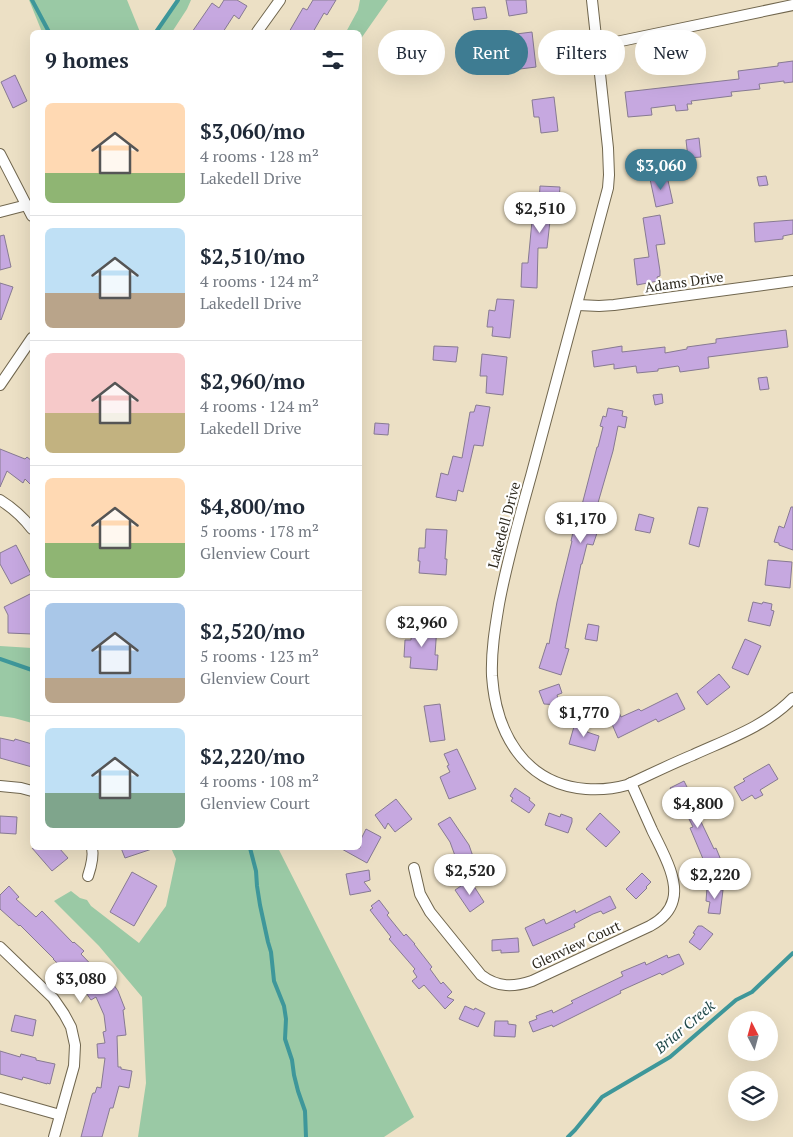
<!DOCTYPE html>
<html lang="en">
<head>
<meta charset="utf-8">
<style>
  :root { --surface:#fff; --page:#f2f2f3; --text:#1f2937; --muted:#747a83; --line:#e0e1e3; --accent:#3e7c92 }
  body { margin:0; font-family:"PT Serif",serif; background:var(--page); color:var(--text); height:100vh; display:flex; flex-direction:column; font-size:19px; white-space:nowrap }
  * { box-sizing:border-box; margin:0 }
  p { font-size:16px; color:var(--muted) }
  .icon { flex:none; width:28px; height:28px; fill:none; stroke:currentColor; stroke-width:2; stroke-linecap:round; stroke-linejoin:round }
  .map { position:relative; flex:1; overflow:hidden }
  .sheet { position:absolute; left:30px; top:30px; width:332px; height:820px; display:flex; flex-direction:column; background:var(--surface); border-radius:8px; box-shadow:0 5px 20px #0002 }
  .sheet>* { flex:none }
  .top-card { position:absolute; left:378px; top:30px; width:340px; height:45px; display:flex; gap:10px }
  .needle { width:32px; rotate:354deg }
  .controls { position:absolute; left:728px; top:1011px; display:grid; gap:10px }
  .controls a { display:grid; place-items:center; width:50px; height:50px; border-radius:50%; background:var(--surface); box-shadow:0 5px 20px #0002; font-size:25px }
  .price { position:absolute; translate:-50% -42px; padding:0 11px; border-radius:18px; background:#fff; color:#222; font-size:16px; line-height:32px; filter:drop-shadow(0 1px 2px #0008) }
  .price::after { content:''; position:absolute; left:50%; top:30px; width:15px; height:11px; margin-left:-8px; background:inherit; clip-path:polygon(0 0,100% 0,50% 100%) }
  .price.on { background:var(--accent); color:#fff }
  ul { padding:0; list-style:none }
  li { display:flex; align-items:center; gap:15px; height:125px; padding:0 15px }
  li+li { border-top:1px solid var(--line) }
  li span { display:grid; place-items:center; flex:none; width:140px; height:100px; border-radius:8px; color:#555 }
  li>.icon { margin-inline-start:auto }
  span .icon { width:60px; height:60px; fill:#fffc; stroke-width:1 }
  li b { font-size:21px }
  h2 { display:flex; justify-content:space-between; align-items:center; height:60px; padding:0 15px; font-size:21px }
  .chip { padding:0 18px; border-radius:22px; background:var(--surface); box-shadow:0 5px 20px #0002; font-size:18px; line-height:45px }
  .chip.on { background:var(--accent); color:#fff }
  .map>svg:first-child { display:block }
  .green { fill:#9ac9a5 }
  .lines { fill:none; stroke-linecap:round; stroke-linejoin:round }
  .stream { stroke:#3e979a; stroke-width:4 }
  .building { fill:#c6a8e0; stroke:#877a92 }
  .minor-casing { stroke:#70664e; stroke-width:12 }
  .minor { stroke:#fff; stroke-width:10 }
  .labels { text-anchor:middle; stroke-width:4.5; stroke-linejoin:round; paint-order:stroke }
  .street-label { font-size:14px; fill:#2d291e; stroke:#fff }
  .water-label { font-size:15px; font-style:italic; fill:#21494b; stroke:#fff }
</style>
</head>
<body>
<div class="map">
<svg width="793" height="1137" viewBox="0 0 793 1137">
  <rect width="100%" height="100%" fill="#ece0c5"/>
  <g class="green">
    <path d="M29,0H127L140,32H42Z"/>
    <path d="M177,0H191L187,9L172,32H156L176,4Z"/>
    <path d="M360,0H388L360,40V32H346L358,10Z"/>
    <path d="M0,646L32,648V723L14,718L0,716Z"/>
    <path d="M171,848H278L414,1117L384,1137H138L146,1083L142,997L99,946L54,901L71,891L80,898L87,900L91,906L139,943L166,906L176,859Z"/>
  </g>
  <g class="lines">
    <g class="stream">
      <path d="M32,0L49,32"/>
      <path d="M156,32L178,0"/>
      <path d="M0,659L32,670"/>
      <path d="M250,848L256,871L257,886L260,905L268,942L271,952L274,981L284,1006L286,1019L285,1039L292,1060L294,1075L298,1091L305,1111L306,1137"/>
      <path d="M568,1137L575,1130L602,1097L670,1057L736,1000L752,992L793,953"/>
    </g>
  </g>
  <g class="building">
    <path d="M224,0H237L247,6L239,19L234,15L223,32H192L212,3L219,8Z"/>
    <path d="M313,0H336L327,15L324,13L313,32H289L303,8L307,10Z"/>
    <path d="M506,0H526L527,13L509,16Z"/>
    <path d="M485,7L487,18L474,20L472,8Z"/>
    <path d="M532,32L536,67L520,69L516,34Z"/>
    <path d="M793,61V82L784,83V81L759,84L760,89L731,92L732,96L691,101L692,104H687L688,110L676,111L675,105L651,108L652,115L628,117L625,92L739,79L738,71L778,66V63Z"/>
    <path d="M15,75L27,101L13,108L1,82Z"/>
    <path d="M554,97L558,131L541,133L539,117H534L532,100Z"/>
    <path d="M699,138L701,157L688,158L686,140Z"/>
    <path d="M667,176L673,203L656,207L650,179Z"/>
    <path d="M766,176L768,185L759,186L757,177Z"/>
    <path d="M540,186L560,187L558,213L551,212L547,248H538L537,288L521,287L522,263H528L532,221H538Z"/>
    <path d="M660,215L665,244L656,245L660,271V276L657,277L658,281L637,285L634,259L649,257L643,218Z"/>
    <path d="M793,220V234L783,236V239L755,242L754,223Z"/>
    <path d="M4,235L11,267L0,270V236Z"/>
    <path d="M0,283L13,287L1,320L0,319Z"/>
    <path d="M497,299L514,300L510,338L492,336L493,327H487L489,310L495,311Z"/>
    <path d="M786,330L788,347L708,357L709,368L680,372L679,367L678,366L658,369V371L637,373L636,366L614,369V364L594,367L592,351L622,346V352L665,347V353L687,349V347L716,343V339Z"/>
    <path d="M434,346L458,347L456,362L433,360Z"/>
    <path d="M482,354L507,357L503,395L486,393L487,376H480Z"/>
    <path d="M767,377L769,389L760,390L758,378Z"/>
    <path d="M662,394L663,403L655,405L653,395Z"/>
    <path d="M476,405L490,407L483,446L474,445L463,492L458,490L456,501L436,497L441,473L448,475L453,456L462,458L470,412H474Z"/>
    <path d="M608,408L623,411L622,416L627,417L625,428L618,426L613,451L591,527V531L597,533L593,545L587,544L582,564H581L565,648L569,649L561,675L539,668L547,643L549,644L557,602L572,541H571L575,523L577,524L597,447H598L603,427L600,426L603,416L606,417Z"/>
    <path d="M375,423L389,424L388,435L374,434Z"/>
    <path d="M0,449L25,459L27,457L32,461V486L25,479L23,483L7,471L0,487Z"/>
    <path d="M698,507L708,508L699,547L689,544Z"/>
    <path d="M791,507H793V550L779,545V543L774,542L779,526L784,528Z"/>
    <path d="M639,514L654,518L650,533L635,530Z"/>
    <path d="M426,529L447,530L445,559H447L446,575L419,573L420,561H418L419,548H425Z"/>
    <path d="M16,545L31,574L11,584L0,564V553Z"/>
    <path d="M768,560L792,562L790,588L765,585Z"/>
    <path d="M32,593V634L8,633V615L4,607Z"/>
    <path d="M753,602L762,604L763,602L772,604L771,610L774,611L770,626L748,621Z"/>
    <path d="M588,624L599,626L597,641L585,639Z"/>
    <path d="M412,625L437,626L435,655H438L437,670L410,668L411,657H404L405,640H411Z"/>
    <path d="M745,639L761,646L748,675L732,668Z"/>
    <path d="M719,674L730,687L707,705L697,692Z"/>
    <path d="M559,684L562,693L557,695L560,705L544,704L539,691Z"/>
    <path d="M677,693L685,709L658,722L656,719L618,738L608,715L618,710L621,717L639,709L641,711Z"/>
    <path d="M440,704L445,740L430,742L424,706Z"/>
    <path d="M575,723L589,726L587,732L599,736L595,751L569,744Z"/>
    <path d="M0,738L14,741L15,739L32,744V767L0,758Z"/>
    <path d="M457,749L476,789L449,799L440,777L450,772L447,766L449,765L444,754Z"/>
    <path d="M769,764L778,779L760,790L763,795L755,799L752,795L742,801L734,787L745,781L743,779Z"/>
    <path d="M684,781L695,803L693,805L714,849L716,848L725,870L714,875L709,864L706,866L690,828L693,827L679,799L676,801L670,788Z"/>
    <path d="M515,788L530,798L529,800L535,805L529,813L511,801L513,798L510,796Z"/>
    <path d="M396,799L412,819L395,832L388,823L385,829L375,815Z"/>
    <path d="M549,813L560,817L561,814L572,818V822L568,833L545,825Z"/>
    <path d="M600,813L620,832L606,847L586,829Z"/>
    <path d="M0,816L17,817L16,834L0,833Z"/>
    <path d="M450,817L469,845L476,865L464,870L461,863L458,864L450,842L438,824Z"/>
    <path d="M366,829L381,837L367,863L340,848H360V841Z"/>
    <path d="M32,848H59L68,858L52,871Z"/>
    <path d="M121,848H152V849L125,858Z"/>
    <path d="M369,870L370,880L364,882L371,891L350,895L346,874Z"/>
    <path d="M132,872L157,886L134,926L110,912Z"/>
    <path d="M642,873L651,882L646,887L647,888L636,899L626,889Z"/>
    <path d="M470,880L484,902L470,912L455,890Z"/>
    <path d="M9,886L19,897L16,899L36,917L42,911L73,943L74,942L84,951L81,954L101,975L105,972L118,991L125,1009L123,1010L126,1035L117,1036L118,1067H121V1069L132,1071L129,1088L119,1086L113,1108H110L102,1137H81L92,1095L93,1093H95L97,1087L101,1088L105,1058H98L97,1044L105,1043L103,1032L106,1031L104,1015L96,997L91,1000L82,987L53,959H54L20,925L19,926L0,909V895Z"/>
    <path d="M707,888L723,890L720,914L708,913L710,902L706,901Z"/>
    <path d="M610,896L616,908L603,914L601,911L593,914L574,924L575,927L533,946L525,928L544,919L546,924L575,910L576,913Z"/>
    <path d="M379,900L389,913L387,915L404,936L406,934L415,944H414L432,967L430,969L441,984L443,982L452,992L447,997L454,1000L445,1009L424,985L419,989L412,981L417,977L413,971L415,969L389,939L391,937L370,910L373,908L371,906Z"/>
    <path d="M698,926H702L713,934L700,950L689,942L695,934L693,933Z"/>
    <path d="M518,938L519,952L501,953V950L492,951V940Z"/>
    <path d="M679,954L684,964L662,975L660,973L620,991L621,993L553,1027L552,1025L533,1032L529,1022L537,1019L536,1016L552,1010L553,1013L573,1003L571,1001L623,976L621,972L645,962L646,965L667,955L668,958Z"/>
    <path d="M465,1006L474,1010L475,1008L485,1013L478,1027L459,1019Z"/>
    <path d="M15,1015L36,1020L33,1036L11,1031Z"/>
    <path d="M495,1021H508V1024L516,1025L515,1037L494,1036Z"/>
    <path d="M0,1051L20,1057L21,1054L36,1058V1060L55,1064L50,1084L47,1083V1084L23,1077L22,1080L0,1074Z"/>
  </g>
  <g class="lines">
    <g class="minor-casing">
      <g id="minor">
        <path d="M592,0L608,148L609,175L608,188C583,284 557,380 531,476C519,519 507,561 499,604C495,628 491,652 492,676C496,733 524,784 586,789C600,790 613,789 627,785C649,775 671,764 693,755C728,739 766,726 793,698"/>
        <path d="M257,32L280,0"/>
        <path d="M597,46L793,5"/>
        <path d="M0,154L32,216"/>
        <path d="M0,212L27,205"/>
        <path d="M578,305L599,306L614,305L793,281"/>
        <path d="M0,385L32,338"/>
        <path d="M0,500C13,508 23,517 32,529"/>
        <path d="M0,786L21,788L32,791"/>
        <path d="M414,868L420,894L430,912L481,975C498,988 514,987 532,981L650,926C661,920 670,912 673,900C679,879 661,849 652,830C645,814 638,799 631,783"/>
        <path d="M88,876C91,867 94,857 92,848"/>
        <path d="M0,947L53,998L64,1014L71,1027L75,1045L74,1066L54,1137"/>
        <path d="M0,1098L60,1115"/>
      </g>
    </g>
    <use href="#minor" class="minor"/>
  </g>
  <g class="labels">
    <g class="street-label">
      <text transform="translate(684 282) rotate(-8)" y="5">Adams Drive</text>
      <text transform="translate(504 525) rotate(-75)" y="5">Lakedell Drive</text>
      <text transform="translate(576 945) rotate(-25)" y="5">Glenview Court</text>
    </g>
    <g class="water-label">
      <text transform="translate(685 1027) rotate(-40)" y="5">Briar Creek</text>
    </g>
  </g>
</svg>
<div class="controls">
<a><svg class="needle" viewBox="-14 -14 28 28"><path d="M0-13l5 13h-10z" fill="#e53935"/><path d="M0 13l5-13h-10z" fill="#747a83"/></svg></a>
<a><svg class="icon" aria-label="layers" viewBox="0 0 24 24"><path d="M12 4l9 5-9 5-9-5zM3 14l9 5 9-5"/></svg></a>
</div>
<b class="price on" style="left:661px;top:191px">$3,060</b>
<b class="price" style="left:540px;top:234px">$2,510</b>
<b class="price" style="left:581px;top:544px">$1,170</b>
<b class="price" style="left:422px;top:648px">$2,960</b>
<b class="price" style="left:584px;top:738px">$1,770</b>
<b class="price" style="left:698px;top:829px">$4,800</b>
<b class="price" style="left:470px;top:896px">$2,520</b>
<b class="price" style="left:715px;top:900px">$2,220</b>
<b class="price" style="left:81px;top:1004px">$3,080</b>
<div class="top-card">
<a class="chip">Buy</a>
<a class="chip on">Rent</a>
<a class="chip">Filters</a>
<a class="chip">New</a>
</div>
<section class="sheet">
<h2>9 homes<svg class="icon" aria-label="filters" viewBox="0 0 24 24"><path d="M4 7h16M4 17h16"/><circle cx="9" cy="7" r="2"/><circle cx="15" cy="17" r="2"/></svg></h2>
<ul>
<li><span style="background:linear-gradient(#ffd9b3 70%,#8fb573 0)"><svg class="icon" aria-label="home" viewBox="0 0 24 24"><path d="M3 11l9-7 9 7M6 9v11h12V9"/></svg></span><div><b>$3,060/mo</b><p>4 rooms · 128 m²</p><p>Lakedell Drive</p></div></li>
<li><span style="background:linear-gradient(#bfe0f5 65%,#b9a48a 0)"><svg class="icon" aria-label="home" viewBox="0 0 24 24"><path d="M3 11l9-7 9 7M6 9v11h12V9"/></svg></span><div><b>$2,510/mo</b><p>4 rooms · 124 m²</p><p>Lakedell Drive</p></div></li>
<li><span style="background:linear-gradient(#f6c9c9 60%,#c2b280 0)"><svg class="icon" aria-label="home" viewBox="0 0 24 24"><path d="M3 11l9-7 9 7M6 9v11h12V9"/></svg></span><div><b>$2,960/mo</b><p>4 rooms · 124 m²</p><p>Lakedell Drive</p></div></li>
<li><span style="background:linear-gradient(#ffd9b3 65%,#8fb573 0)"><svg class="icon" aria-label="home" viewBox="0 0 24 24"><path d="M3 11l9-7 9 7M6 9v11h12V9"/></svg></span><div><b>$4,800/mo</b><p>5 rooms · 178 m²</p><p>Glenview Court</p></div></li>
<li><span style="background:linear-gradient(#a9c7e8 75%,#b9a48a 0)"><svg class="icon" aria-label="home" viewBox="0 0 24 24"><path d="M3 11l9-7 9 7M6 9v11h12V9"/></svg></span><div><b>$2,520/mo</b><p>5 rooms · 123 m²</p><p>Glenview Court</p></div></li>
<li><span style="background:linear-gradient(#bfe0f5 65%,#7fa58c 0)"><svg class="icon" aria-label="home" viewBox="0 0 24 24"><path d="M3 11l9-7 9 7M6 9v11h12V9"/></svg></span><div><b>$2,220/mo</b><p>4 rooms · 108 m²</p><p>Glenview Court</p></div></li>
</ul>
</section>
</div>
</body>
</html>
